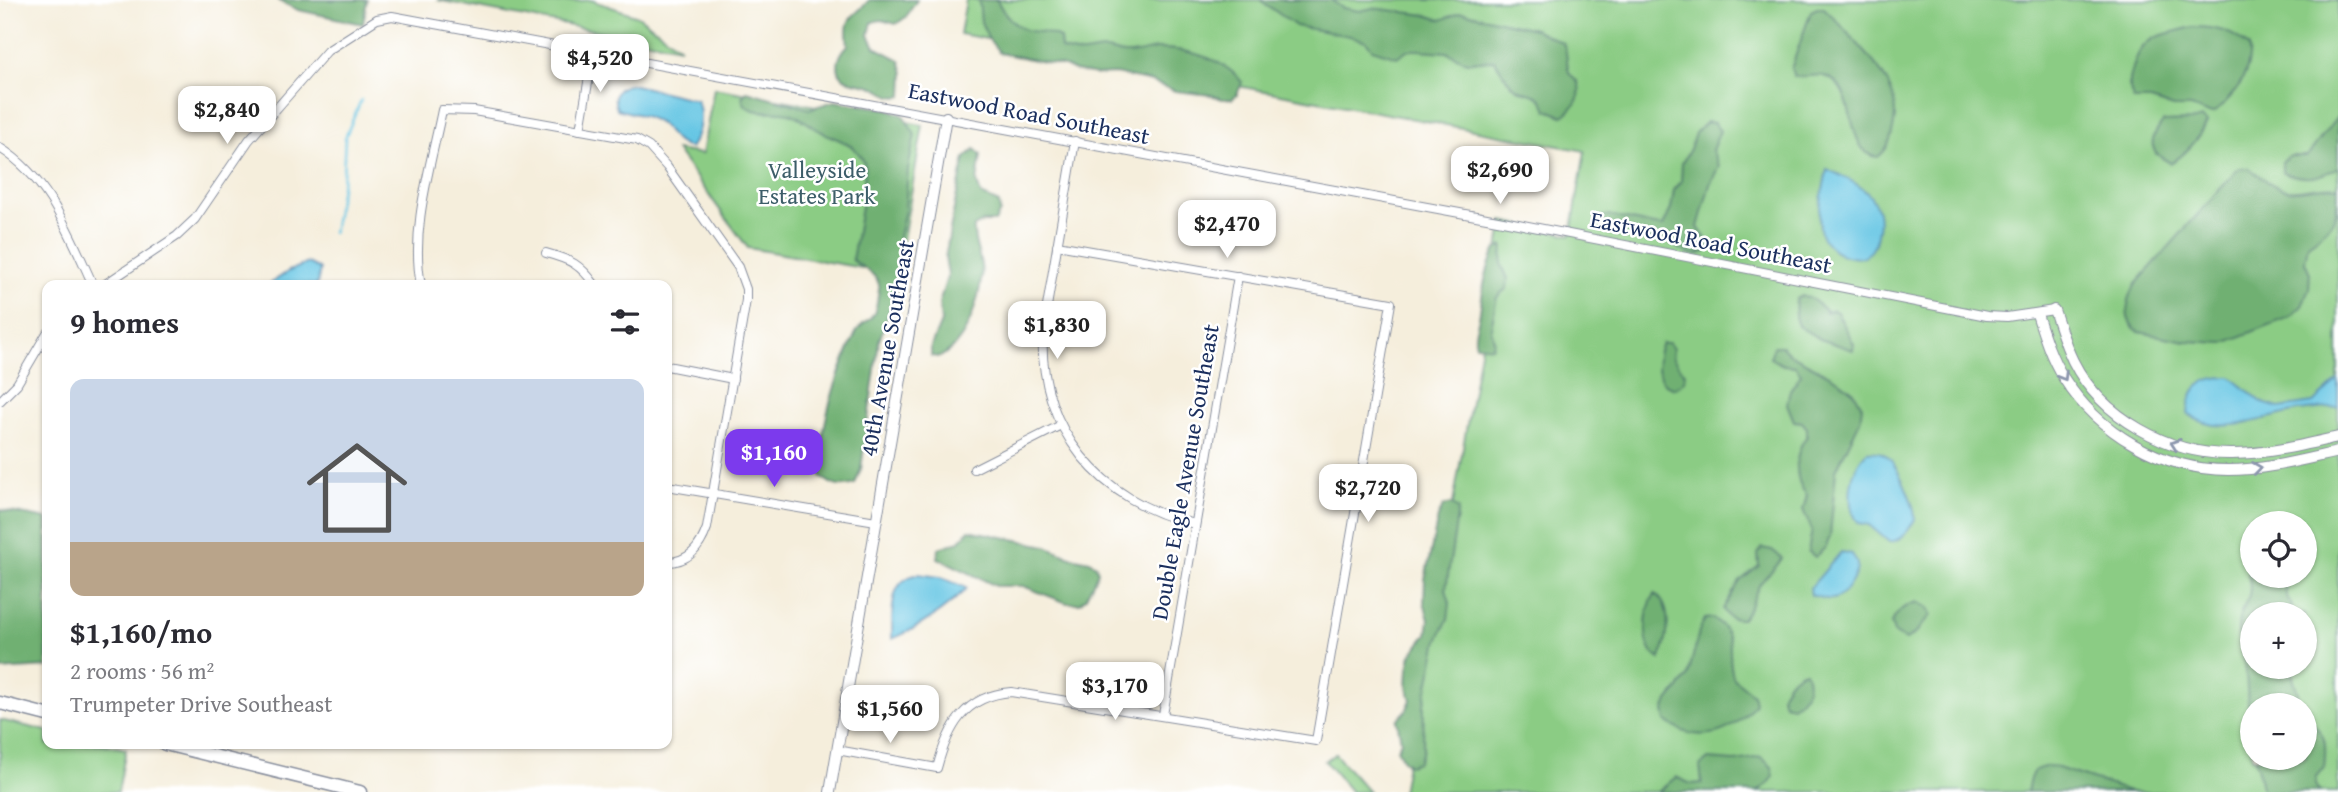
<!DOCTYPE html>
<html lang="en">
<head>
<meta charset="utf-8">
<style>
  :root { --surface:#fff; --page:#f7f7f7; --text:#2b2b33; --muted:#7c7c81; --line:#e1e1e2; --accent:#7c3aed }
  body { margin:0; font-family:"Gentium Book Plus",serif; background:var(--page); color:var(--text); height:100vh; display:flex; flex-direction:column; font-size:26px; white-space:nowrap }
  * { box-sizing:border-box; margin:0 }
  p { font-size:23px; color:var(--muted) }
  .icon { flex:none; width:38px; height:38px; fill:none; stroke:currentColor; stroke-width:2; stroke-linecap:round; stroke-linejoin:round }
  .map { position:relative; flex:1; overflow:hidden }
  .sheet { position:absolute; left:42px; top:280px; width:630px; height:469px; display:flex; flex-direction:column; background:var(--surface); border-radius:14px; box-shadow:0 2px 5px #0004 }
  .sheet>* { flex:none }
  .tools { position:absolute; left:2240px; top:511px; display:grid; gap:14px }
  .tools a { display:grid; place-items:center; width:77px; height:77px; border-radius:50%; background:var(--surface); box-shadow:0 2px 5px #0004; font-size:35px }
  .price { position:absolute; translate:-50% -60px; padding:0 16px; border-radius:14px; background:#fff; color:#222; font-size:23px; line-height:46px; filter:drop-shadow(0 2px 4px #0008) }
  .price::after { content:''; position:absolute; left:50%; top:42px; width:21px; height:16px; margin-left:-10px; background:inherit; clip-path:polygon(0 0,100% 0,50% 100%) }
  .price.selected { background:var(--accent); color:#fff }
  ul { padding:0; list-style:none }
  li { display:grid; align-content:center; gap:14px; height:371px; padding:0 28px }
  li+li { border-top:2px solid var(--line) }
  li span { display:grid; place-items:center; height:217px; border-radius:14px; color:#555 }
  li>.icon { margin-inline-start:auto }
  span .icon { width:126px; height:126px; fill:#fffc; stroke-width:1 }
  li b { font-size:30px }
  h2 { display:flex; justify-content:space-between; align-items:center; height:84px; padding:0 28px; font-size:30px }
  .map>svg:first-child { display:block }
  .green { fill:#8bcc84; stroke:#537e71; stroke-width:2; fill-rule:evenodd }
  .forest { fill:#70b072; stroke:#467068; stroke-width:2 }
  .water { fill:#66c6e4; stroke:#407aa1; stroke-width:2 }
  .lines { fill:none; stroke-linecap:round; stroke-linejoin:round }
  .stream { stroke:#66c6e4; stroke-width:2.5 }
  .minor-casing { stroke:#888e9d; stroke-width:10 }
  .tertiary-casing { stroke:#888e9d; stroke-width:12 }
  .primary-casing { stroke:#888e9d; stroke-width:15 }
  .minor { stroke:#fff; stroke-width:8 }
  .tertiary { stroke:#fff; stroke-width:10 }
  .primary { stroke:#fff; stroke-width:12 }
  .oneway { stroke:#8d97ae }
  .labels { text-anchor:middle; stroke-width:5; stroke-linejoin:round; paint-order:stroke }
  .street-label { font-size:23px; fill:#1b2f5e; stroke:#fff }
  .park-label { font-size:23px; fill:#3d5e69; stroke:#fff }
</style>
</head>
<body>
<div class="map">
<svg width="2338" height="792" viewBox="0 0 2338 792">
  <rect width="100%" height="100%" fill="#fff"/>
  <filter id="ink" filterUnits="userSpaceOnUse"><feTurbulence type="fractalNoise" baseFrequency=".0143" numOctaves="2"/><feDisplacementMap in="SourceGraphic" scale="14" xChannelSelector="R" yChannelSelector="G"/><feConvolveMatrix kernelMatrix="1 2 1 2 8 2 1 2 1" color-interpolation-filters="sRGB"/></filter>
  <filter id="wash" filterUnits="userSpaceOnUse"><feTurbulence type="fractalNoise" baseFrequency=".00686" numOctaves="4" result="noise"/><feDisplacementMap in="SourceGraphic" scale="28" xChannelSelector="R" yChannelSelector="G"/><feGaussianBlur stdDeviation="1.57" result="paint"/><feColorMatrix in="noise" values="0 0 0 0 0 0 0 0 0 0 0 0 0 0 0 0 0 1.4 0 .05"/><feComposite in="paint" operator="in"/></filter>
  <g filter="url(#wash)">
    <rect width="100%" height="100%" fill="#f5eedc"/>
    <g class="green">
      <path d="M437,0H538L544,4L591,0L638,16L680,47Z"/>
      <path d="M966,0H2338V792H1402L1503,221L1571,235L1585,151L960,34ZM2193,27L2173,107L2151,100L2129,86C2139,36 2148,40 2193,27ZM2183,122L2156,155L2163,123ZM2252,523H2305V576H2252ZM2252,614H2305V667H2252ZM2252,705H2305V758H2252Z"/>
      <path d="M714,88L923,125L897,274L748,248L676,150L702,154Z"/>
      <path d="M0,720L47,731V744H103L126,749L118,792H0Z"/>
      <path d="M1335,754L1369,792H1351L1325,761Z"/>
    </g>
    <g class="forest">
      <path d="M277,0H367L363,24L298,10Z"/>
      <path d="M869,0H917L906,17L896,24L881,20L872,22L869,35L875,47L900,60L904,73L903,96C889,99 884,91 872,86C865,84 857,83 850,81C832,74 837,56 848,45C844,13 853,20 869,0Z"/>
      <path d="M979,0H997C1003,13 1016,29 1031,31C1043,32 1049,33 1060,38L1061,49C1082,57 1084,52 1103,50C1110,49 1118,54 1125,54C1135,55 1147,50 1157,49C1186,48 1223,58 1242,82L1237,95L1232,99H1222L1211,95L1175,91L1152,82L1115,74L1096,75L1074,71L1064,66L1000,53L988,38L981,22Z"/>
      <path d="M1260,0H1331L1343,8L1359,11L1373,8L1426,15L1441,20L1462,12L1534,29L1563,43C1568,53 1566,62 1569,72C1570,74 1575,79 1577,81C1585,94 1574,108 1563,116L1547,110C1540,88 1525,98 1511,84C1504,77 1500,67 1494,60L1467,62L1447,52L1418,50H1407L1397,57L1372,49L1366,41L1350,36L1296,26Z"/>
      <path d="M1817,8H1824C1836,19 1846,31 1857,43C1880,68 1902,93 1893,129C1890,141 1888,149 1878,157C1844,154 1859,89 1827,77C1817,73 1805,78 1794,76L1791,69L1811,11Z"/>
      <path d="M2193,27C2215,27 2233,31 2249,47C2252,74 2234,96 2214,113H2207L2191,107H2173L2151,100H2134C2128,89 2129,81 2133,68C2143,33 2161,36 2193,27Z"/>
      <path d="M747,91L809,109L834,101L888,109L903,115L915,135L908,170L905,210L899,237L905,255L904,270L879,341L861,469L855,484C840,489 832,486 821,476C818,429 836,377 855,335C864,315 875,328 878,295C878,292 880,288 879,285C877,274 860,266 852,260C855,242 868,176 864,163C857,143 837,140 822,132C810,126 802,117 789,113C777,110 762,114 751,109C745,107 743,102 742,97Z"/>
      <path d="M2338,116V167C2318,179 2304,180 2282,172V162L2288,156H2307Z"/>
      <path d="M2202,118L2207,122C2200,138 2185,155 2171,163C2148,152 2148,141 2163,122L2191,121Z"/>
      <path d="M1706,122L1714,123L1720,131L1712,150L1719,166L1710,184L1698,227L1709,243L1706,252C1689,260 1679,246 1664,241C1644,235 1613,244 1601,224L1603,216C1623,215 1643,225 1663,226L1671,209L1674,190L1681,182L1682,163L1690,149L1695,133Z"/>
      <path d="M975,149L981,155L977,182L981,195L999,203L1000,212L995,222H983L974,227C973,242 979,251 981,265C984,285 971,327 957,343C953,349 946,353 940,357L931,356V346L941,322L939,303L948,274L945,258L955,203L965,158Z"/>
      <path d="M2249,168C2261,176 2273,188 2288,190C2304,192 2321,184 2338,187C2338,219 2334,226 2308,244L2305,262L2310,273L2309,289L2302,306L2290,317L2224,343L2186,341L2139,332C2121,320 2127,301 2135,285L2238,169Z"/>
      <path d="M1503,246L1502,265L1508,279L1507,288L1497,297L1491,328L1494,340L1492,347L1476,345C1472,333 1479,324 1480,311C1483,289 1485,270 1496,249Z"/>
      <path d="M1802,296L1809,297L1825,309L1826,312L1833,310L1837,312L1854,344L1853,350L1820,339L1798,326L1795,317L1796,299Z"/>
      <path d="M1662,343H1669L1673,349L1672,357L1685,374L1684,382L1674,388C1655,384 1655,357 1662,343Z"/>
      <path d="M1774,346H1782L1790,354L1837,379L1854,392L1862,406L1860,421L1836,470L1830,536L1826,547L1815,557L1808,551L1812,530L1803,510L1807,495C1793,480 1794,451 1807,436V428L1802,422L1794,421L1787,404L1790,390L1801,374L1795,366L1783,365L1770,358Z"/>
      <path d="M1451,504L1458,509L1446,589L1450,603L1448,619L1438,640L1424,704L1423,750L1418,762L1410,765L1403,760L1397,749L1401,741L1397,720L1406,711L1411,700L1407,686L1408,669L1411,655L1427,634L1429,620L1424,602L1425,579L1438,517L1443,506Z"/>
      <path d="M0,510L47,519V667L0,670Z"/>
      <path d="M969,530L1046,546L1071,557L1090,561L1096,565L1098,572L1086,597L1080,603H1067L1023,586H996L938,558L939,548L960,541Z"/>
      <path d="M1762,548L1772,550L1782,558C1776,569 1767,574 1760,584C1753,596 1751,609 1742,619C1731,619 1728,618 1723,609L1740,581L1759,566L1758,554Z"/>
      <path d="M2252,558V576H2284L2286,595L2292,606V614H2252V667H2290L2298,693L2296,705H2252V750L2249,741C2248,719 2248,696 2246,675C2245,658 2237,642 2238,626C2239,613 2245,606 2249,595C2253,581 2243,572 2252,558Z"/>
      <path d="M1655,594C1674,607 1668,640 1660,659C1640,648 1644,611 1655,594Z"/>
      <path d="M1918,602L1928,608L1931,615L1916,633L1906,640L1894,632L1891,623C1898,611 1904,605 1918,602Z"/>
      <path d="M1713,618C1740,637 1724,652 1734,679L1753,694L1755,703C1734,735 1696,746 1666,721L1664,711L1668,701L1688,677L1699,631L1705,619Z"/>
      <path d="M1805,671C1812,686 1805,698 1792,706L1784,704L1781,695C1787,684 1793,674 1805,671Z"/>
      <path d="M2305,716C2327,734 2327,742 2324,769L2316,776L2315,785L2320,792H2263L2255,758H2305Z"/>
      <path d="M1761,757L1772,767L1774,776L1768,784L1757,792H1658L1676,777L1691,784L1702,783L1700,766L1708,759L1735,761Z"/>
      <path d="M2052,766L2132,792H2027C2031,773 2030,768 2052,766Z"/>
    </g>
    <g class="water">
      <path d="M631,84L697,100C703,116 700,134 690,148C675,145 671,133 660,124C647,114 631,114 617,109C611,94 617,87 631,84Z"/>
      <path d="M1827,169C1855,182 1887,196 1877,234C1876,240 1875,249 1869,253C1853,265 1826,250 1821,233C1816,214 1824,188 1827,169Z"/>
      <path d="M308,263L320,269L317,285H268L289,271Z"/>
      <path d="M2231,377L2263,403L2279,408L2313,403L2338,380V407C2323,409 2309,409 2294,412C2261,418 2218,438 2188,414C2190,386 2203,376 2231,377Z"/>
      <path d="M1867,452C1873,451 1878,451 1884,454C1897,462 1915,505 1915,519C1909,530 1902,541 1889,542L1869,525L1859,523C1844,506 1850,466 1867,452Z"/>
      <path d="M1841,552L1852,554C1854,558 1856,560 1857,564C1858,575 1844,598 1833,599C1826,600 1817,597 1811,595L1810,588Z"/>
      <path d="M918,574L940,577L967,588C945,610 921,627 892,639C893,612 887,581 918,574Z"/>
    </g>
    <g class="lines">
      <path class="stream" d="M333,233L343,176L345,138L361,100"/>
    </g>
  </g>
  <g filter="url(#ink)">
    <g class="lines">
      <g class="minor-casing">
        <g id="minor">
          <path d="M580,130L593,53"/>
          <path d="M1075,141L1043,330C1037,429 1101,503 1195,524"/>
          <path d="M0,148C49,178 70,235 93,285"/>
          <path d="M546,253C571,260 580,264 595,285"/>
          <path d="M104,285L177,236L195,219L249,140L327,51L377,19L392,16L1503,221L1987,316L2007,317L2054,310"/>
          <path d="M421,285C410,230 431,165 442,110L474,111L637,140L649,147L667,167L738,267L746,289V300L707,528C700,548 689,562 667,562"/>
          <path d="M667,366L733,379"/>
          <path d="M0,401L17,384L47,333"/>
          <path d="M974,469L1061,425"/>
          <path d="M667,486L876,521"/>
          <path d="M1163,715L1238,276"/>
          <path d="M837,750L937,768C948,727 964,696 1011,692L1316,741L1391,303L1057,245"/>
        </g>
      </g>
      <g class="tertiary-casing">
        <g id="tertiary">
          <path d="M2054,310C2060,327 2065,345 2073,361C2101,417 2169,455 2232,454C2268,454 2303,445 2338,437"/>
          <path d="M2037,314C2044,336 2051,358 2063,377C2098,433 2162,470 2228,470C2265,470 2302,460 2338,452"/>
          <path d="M830,792L946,117"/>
        </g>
      </g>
      <g class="primary-casing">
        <g id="primary">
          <path d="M0,703L47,715"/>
          <path d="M165,744L360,792"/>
        </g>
      </g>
      <use href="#minor" class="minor"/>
      <use href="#tertiary" class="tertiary"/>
      <use href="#primary" class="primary"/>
    </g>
    <defs><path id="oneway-chevron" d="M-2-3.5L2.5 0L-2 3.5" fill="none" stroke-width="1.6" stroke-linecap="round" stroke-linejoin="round" transform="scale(1.75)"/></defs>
    <g class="oneway">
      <use href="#oneway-chevron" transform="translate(2063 376) rotate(59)"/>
      <use href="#oneway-chevron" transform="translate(2175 444) rotate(-161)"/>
      <use href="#oneway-chevron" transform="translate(2257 468) rotate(-8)"/>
    </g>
  </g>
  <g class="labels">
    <g class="street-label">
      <text transform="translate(1029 113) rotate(11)" y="8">Eastwood Road Southeast</text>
      <text transform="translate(1711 242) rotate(11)" y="8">Eastwood Road Southeast</text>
      <text transform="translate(887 348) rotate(-80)" y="8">40th Avenue Southeast</text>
      <text transform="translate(1185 472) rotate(-80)" y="8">Double Eagle Avenue Southeast</text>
    </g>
    <g class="park-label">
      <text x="817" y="178">Valleyside<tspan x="817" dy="26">Estates Park</tspan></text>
    </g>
  </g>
</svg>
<div class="tools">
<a><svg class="icon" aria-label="locate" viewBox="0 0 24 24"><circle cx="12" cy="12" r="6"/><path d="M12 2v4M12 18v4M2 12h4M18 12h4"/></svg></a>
<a>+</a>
<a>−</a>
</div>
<b class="price" style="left:600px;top:94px">$4,520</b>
<b class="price" style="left:227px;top:146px">$2,840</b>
<b class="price" style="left:1500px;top:206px">$2,690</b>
<b class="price" style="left:1227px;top:260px">$2,470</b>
<b class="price" style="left:1057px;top:361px">$1,830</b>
<b class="price selected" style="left:774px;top:489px">$1,160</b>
<b class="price" style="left:1368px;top:524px">$2,720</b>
<b class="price" style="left:1115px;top:722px">$3,170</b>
<b class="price" style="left:890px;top:745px">$1,560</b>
<section class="sheet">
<h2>9 homes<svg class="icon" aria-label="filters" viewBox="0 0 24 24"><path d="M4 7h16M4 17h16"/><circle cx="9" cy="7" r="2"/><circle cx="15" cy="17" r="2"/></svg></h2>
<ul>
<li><span style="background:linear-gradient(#c9d6e8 75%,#b9a48a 0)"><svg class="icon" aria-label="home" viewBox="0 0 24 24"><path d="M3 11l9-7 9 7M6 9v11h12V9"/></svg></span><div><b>$1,160/mo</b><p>2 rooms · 56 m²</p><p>Trumpeter Drive Southeast</p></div></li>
</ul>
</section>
</div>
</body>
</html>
